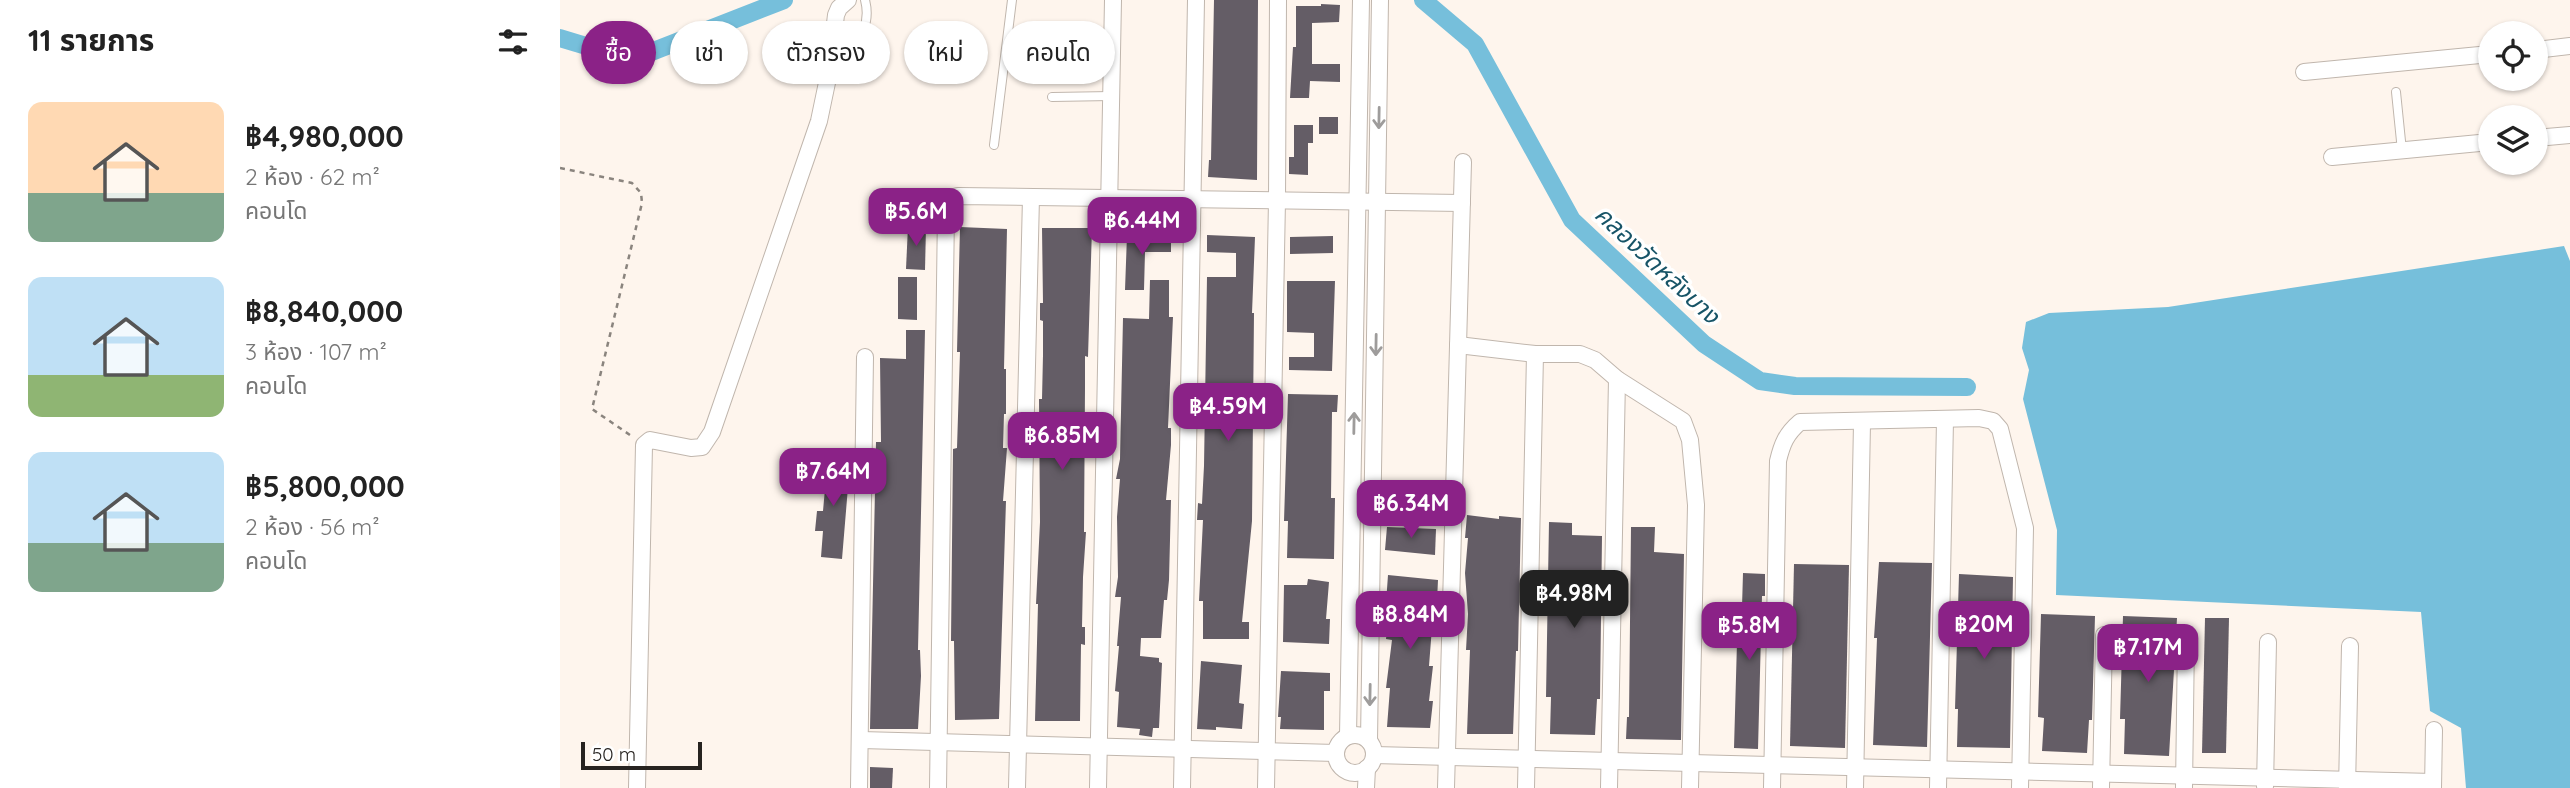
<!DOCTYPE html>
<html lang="th">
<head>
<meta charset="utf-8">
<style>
  :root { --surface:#fff; --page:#f6f6f6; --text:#222; --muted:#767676; --accent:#8b2287 }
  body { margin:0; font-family:Quicksand,"Noto Sans Thai",sans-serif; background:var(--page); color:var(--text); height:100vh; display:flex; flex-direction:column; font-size:26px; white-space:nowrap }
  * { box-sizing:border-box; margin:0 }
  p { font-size:23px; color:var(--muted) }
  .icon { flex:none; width:38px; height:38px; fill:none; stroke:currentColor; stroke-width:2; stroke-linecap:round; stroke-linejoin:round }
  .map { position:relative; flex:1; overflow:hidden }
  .drawer { display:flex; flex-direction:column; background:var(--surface); width:560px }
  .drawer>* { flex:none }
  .banner { position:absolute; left:21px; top:21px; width:665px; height:63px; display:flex; gap:14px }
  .buttons { position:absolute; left:1918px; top:21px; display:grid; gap:14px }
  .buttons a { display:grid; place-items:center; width:70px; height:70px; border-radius:50%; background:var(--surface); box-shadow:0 2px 5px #0004; font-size:35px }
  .scale { position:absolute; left:21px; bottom:18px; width:121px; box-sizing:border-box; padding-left:7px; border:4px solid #272320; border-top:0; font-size:19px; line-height:24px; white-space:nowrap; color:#272320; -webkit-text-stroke:5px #fff; paint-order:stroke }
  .price { position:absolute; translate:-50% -60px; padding:0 16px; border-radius:14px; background:var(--accent); color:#fff; font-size:23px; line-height:46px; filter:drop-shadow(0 2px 4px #0008) }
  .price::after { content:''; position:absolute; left:50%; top:42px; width:21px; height:16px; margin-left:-10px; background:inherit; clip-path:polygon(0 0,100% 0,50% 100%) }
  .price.on { background:#222; color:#fff }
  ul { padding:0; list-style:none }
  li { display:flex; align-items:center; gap:21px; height:175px; padding:0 28px }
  li span { display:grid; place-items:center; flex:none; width:196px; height:140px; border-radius:14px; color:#555 }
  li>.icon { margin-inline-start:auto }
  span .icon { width:84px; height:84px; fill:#fffc; stroke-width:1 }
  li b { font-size:30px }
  h2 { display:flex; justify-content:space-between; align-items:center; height:84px; padding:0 28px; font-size:30px }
  .tag { padding:0 24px; border-radius:32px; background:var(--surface); box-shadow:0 2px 5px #0004; font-size:24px; line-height:63px }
  .tag.on { background:var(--accent); color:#fff }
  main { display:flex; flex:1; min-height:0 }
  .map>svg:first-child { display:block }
  .water { fill:#76bfdb }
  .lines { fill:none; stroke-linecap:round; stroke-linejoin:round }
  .canal { stroke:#76bfdb; stroke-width:18 }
  .building { fill:#645d66 }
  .service-casing { stroke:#c0b6ad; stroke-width:10 }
  .minor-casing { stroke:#c0b6ad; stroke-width:18 }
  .path { stroke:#8a847e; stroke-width:2.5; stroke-dasharray:5 5; stroke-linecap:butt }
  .service { stroke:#fff; stroke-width:8 }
  .minor { stroke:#fff; stroke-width:16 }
  .oneway { stroke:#9e9c9b }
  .labels { text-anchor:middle; stroke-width:7; stroke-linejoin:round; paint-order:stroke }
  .water-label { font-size:24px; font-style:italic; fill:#175467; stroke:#fff }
</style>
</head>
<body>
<main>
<section class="drawer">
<h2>11 รายการ<svg class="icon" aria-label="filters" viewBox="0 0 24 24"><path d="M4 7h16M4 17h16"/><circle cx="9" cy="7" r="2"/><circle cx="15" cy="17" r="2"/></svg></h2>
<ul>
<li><span style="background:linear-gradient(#ffd9b3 65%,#7fa58c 0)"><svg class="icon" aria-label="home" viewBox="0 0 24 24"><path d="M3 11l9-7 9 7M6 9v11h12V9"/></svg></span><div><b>฿4,980,000</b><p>2 ห้อง · 62 m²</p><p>คอนโด</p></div></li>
<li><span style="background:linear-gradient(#bfe0f5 70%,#8fb573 0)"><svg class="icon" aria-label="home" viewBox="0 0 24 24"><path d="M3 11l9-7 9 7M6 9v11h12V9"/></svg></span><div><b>฿8,840,000</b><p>3 ห้อง · 107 m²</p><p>คอนโด</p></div></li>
<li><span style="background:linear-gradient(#bfe0f5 65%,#7fa58c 0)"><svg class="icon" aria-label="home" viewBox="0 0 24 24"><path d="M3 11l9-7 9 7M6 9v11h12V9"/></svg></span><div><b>฿5,800,000</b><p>2 ห้อง · 56 m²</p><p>คอนโด</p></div></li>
</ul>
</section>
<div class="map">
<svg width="2010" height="788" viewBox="0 0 2010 788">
  <rect width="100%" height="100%" fill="#fef5ed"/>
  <path class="water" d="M2004,246L2010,261V788H1906L1901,728L1870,711L1861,612L1496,595L1497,530L1463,399L1469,370L1462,348L1466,322L1489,313L1608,307Z"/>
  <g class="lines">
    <g class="canal">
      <path d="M863,0L915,44L1012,220L1144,344L1200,381L1235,386L1407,387"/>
      <path d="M0,38L56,55L81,56L224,0"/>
    </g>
  </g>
  <g class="building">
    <path d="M654,0H698L697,180L648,177L649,160H651Z"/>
    <path d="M761,4L780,5L779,22L752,23V64H780V82L750,81L749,98H730L733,47H736V6H761Z"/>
    <rect x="759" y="117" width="19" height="17"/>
    <path d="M734,125H753V143H748V175L729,174V157H734Z"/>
    <path d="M348,226L366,227L365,270L346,269Z"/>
    <path d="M400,227L447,229L444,369H446V414H444L443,448H447L443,501H446L439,719L395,720L394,641H391L393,449L397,448L400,352H397Z"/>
    <path d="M482,228H532L528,357L525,356V388L524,532H526L523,577L522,627H525V645L521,644L520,721H475L478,604H476L480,522L479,399H482L483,355V321L480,320V303H483Z"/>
    <path d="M567,235H611V252H585L584,290H565Z"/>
    <path d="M647,235L695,237L692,313H694L692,521L682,622H689V639H643V601H639L643,520H637L638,503L642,504L644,466L647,277H676V253L647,252Z"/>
    <path d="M773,236V253L730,254V237Z"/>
    <path d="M338,277H357V320L338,319Z"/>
    <path d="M590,280H609V317H613L608,428H611V445L606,500H611L609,580L607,600H604L601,638H581L580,656L599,658V662L602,663L599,728H593L592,737L579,735L580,729L557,727L559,692L555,691L559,646H557L561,597H555L558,577L557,517L560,479H556L560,459L563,318L589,319Z"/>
    <path d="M727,281H775L772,371L729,370V357H754V333L727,332Z"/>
    <path d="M346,330H365L358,650H360L361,676L358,729H310L316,442H321L320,358L346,359Z"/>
    <path d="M728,394L778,395L777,412H772L771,498H775L774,559L727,558L728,521H724Z"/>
    <path d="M264,455L286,457L284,486L288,487L282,559L261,557L263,531H255L257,511H263L266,478L263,477Z"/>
    <path d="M907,515L939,519V516L961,518L958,651H956L953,734H907L910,650H906L908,614L905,573L908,538H905Z"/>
    <path d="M989,522L1012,523V535L1042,536L1040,699H1037L1035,735L990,734L991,697H986Z"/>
    <path d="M827,527L876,529L875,555L825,550Z"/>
    <path d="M1071,527H1095L1094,552L1124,554L1121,740L1066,739L1067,717H1069Z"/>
    <path d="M1319,562L1372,563L1367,747L1313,745L1317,638H1314Z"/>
    <path d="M1234,564L1289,565L1285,748L1230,746Z"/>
    <path d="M1183,573L1205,574V596H1202L1198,749L1174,748L1178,607H1182Z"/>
    <path d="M1399,574L1453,577L1450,748L1397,747L1398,709H1395Z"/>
    <path d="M828,575L878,580L877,601H874L869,666H873L869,701H873L870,728L827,727L830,688H826L832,640L826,639L830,603H826Z"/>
    <path d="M748,579L769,582L766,619H770L769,644L723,642L724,585H747Z"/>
    <path d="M1481,614L1535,616L1532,720H1529L1527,753L1482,751L1484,718L1478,717Z"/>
    <path d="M1563,616L1617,618L1609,756L1564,754L1565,719H1560Z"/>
    <path d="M1645,618H1669L1666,753H1642Z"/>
    <path d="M641,661L682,665L679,703L684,704L682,729L656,727V730L637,729Z"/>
    <path d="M721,671L770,673V691H764V730L720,729L721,717H718Z"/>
    <path d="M310,767L333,768L332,788H310Z"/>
  </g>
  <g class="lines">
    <g class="service-casing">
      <g id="service">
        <path d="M286,55C301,38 311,23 305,0"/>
        <path d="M1836,92L1842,151"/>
        <path d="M492,97L551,96"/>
        <path d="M434,145L452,0"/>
      </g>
    </g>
    <g class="minor-casing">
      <g id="minor">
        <path d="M1976,50L2010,46"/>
        <path d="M1744,72L1930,54"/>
        <path d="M1976,138L2010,135"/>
        <path d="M1772,157L1930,142"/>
        <path d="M898,345L975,354H1020L1035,360L1057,379L1123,421L1130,440L1136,505L1130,788"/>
        <circle cx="795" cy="754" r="19"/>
        <path d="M788,736L801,0"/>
        <path d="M301,740L776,753"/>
        <path d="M809,741L820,0"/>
        <path d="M814,755L1873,782"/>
        <path d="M1705,786L1708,642"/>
        <path d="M77,788L84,445L90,440L131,448L142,447L152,432L259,121L269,73L276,15L279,8L288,0"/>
        <path d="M299,788L305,357"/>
        <path d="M378,788L386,212L390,198L398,196L902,203"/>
        <path d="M457,788L471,197"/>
        <path d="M538,788L553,0"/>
        <path d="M622,788L636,0"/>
        <path d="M706,788L717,200L718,0"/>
        <path d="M806,788L807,768"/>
        <path d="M886,788L903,162"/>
        <path d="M966,788L975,354"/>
        <path d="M1049,788L1057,379"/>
        <path d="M1212,788L1218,461C1222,444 1226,434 1240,422L1419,418L1433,421L1440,429L1465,528L1460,788"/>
        <path d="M1295,788L1302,423"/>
        <path d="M1378,788L1385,420"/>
        <path d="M1541,788L1544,635"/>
        <path d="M1624,788L1626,639"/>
        <path d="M1787,788L1790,646"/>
        <path d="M1873,788L1874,730"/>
      </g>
    </g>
    <path class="path" d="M0,168L72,183L81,193L82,203L32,409L70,435"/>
    <use href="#service" class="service"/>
    <use href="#minor" class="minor"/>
  </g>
  <defs><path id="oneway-shaft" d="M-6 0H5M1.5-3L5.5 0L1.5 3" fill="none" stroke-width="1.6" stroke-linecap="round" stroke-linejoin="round" transform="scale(1.75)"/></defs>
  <g class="oneway">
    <use href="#oneway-shaft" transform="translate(819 118) rotate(91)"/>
    <use href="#oneway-shaft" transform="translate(816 345) rotate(91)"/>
    <use href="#oneway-shaft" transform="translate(794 423) rotate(-89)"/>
    <use href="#oneway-shaft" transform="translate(810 695) rotate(91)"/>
  </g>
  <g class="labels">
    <g class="water-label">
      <text transform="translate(1097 265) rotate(43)" y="8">คลองวัดหลังบาง</text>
    </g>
  </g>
</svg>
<div class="buttons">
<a><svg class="icon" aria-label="locate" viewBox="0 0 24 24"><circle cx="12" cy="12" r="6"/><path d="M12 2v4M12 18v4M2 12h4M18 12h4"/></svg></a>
<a><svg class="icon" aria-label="layers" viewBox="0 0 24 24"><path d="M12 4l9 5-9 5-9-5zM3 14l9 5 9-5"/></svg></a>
</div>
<div class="scale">50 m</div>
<b class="price" style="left:356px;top:248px">฿5.6M</b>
<b class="price" style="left:582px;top:257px">฿6.44M</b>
<b class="price" style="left:668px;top:443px">฿4.59M</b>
<b class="price" style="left:502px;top:472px">฿6.85M</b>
<b class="price" style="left:273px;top:508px">฿7.64M</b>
<b class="price" style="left:851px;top:540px">฿6.34M</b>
<b class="price on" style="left:1014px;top:630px">฿4.98M</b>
<b class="price" style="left:850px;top:651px">฿8.84M</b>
<b class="price" style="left:1424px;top:661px">฿20M</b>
<b class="price" style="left:1189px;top:662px">฿5.8M</b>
<b class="price" style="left:1588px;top:684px">฿7.17M</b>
<div class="banner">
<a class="tag on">ซื้อ</a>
<a class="tag">เช่า</a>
<a class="tag">ตัวกรอง</a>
<a class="tag">ใหม่</a>
<a class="tag">คอนโด</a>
</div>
</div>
</main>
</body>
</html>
